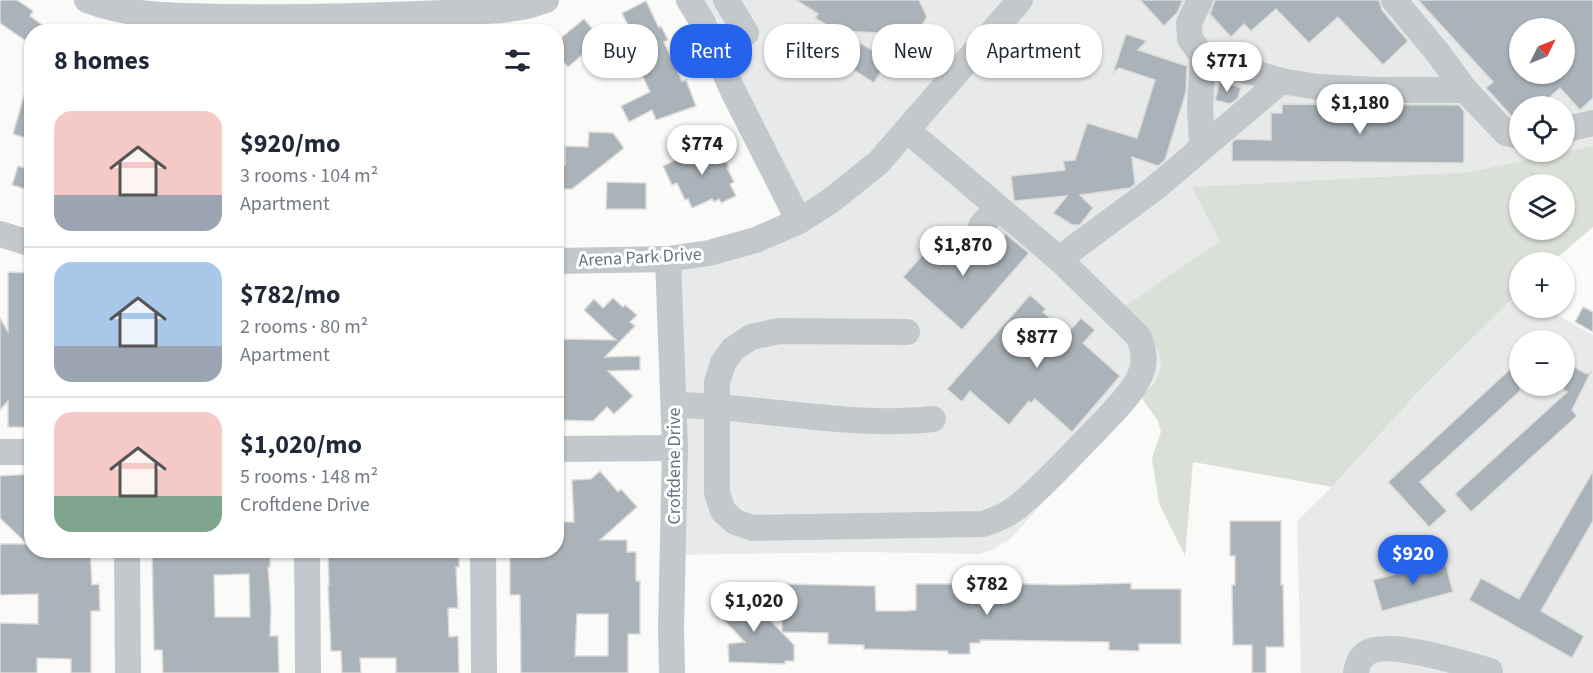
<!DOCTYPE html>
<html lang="en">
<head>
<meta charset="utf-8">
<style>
  :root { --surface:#fff; --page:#f6f6f7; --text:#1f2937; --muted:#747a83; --line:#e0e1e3; --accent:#2563eb }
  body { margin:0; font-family:"Source Sans 3",sans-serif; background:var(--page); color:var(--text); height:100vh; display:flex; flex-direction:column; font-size:22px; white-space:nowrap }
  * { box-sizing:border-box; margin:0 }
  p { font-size:20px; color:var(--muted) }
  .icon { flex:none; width:33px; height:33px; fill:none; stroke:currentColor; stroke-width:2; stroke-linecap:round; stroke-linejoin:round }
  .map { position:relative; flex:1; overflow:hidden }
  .side { position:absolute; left:24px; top:24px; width:540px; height:534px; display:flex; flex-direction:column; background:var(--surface); border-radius:24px; box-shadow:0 2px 4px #0004 }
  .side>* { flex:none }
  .top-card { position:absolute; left:582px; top:24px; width:570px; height:54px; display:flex; gap:12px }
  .needle { width:39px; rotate:47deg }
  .tools { position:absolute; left:1509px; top:18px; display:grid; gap:12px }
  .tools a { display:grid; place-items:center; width:66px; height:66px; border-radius:50%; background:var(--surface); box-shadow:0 2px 4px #0004; font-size:30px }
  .price { position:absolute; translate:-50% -51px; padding:0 14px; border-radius:21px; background:#fff; color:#222; font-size:20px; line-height:39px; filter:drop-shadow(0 2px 3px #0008) }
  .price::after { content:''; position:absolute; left:50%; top:36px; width:18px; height:14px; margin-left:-9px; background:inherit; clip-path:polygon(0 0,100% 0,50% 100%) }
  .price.selected { background:var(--accent); color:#fff }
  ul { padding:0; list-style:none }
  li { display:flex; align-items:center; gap:18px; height:150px; padding:0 30px }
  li+li { border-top:2px solid var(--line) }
  li span { display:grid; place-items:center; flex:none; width:168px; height:120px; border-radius:18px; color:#555 }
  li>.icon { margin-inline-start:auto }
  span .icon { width:72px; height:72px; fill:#fffc; stroke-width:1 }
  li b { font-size:26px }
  h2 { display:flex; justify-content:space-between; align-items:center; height:72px; padding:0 30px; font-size:26px }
  .chip { padding:0 21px; border-radius:24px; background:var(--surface); box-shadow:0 2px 4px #0004; font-size:21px; line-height:54px }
  .chip.selected { background:var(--accent); color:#fff }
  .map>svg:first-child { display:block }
  .built { fill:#e8e9e9; fill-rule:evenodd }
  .green { fill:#dadfd7; fill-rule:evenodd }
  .building { fill:#aab3b9; stroke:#dcdcda; stroke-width:1.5; fill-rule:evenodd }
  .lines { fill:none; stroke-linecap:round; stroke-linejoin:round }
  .minor { stroke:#c3c8cc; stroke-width:26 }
  .labels { text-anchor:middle; stroke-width:6; stroke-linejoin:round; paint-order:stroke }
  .street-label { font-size:18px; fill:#657683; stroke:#fff }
</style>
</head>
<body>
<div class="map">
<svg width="1593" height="673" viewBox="0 0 1593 673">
  <rect width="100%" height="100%" fill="#fafaf8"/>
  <g class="built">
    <path d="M688,0H1593V146L1469,172L1193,187L1221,241L1119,310L1156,342L1162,360L1156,378L1010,539L990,551L979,554L862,552L675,555L668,258L797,221ZM1520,28H1564V74H1520ZM1520,106H1564V152H1520Z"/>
    <path d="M1518,293L1520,308H1545L1593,335V673H1301L1297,521L1332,487L1417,393ZM1520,340H1564V386H1520Z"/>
  </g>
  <path class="green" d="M1593,146V227L1552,262H1520L1519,292L1417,393L1332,487L1193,462L1185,556L1159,503L1152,458L1161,432L1158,421L1141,397C1146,391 1153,385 1156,378C1173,347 1139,328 1119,310L1220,241L1192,187L1469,172ZM1520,184H1564V230H1520Z"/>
  <g class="building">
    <path d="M0,0H17L33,11L30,16L52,32H32V45L0,23Z"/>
    <path d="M796,0H919L927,17L916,35L841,31L888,60L874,83L838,60L839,58L825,49L836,31L815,18L818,14Z"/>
    <path d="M1140,0H1183L1177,13L1164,26Z"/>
    <path d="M1215,0H1379L1382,10L1408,41L1383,65L1338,17L1309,43L1276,9L1251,31L1244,24L1231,37L1210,14Z"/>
    <path d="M1418,0H1593V98L1580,110L1560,88L1540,106H1520V121L1515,120L1486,88L1493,82ZM1520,28H1564V74H1520Z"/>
    <path d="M646,1L659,28L661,26L668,40L664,42L682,81L686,80L696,106L656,120L652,110L629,122L621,106L650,92L637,64L642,62L631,41L635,39L622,13Z"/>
    <path d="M584,19L603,42L592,52L589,49L568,67L556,53V42Z"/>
    <path d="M1126,34L1147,41L1138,50L1187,66L1186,92L1165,160L1158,166L1132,157L1135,184L1130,188L1080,195L1093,208L1080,225H1072L1053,213L1067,196L1014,201L1011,176L1065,170L1063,161L1075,160L1087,123L1137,138L1155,80L1119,68L1113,73Z"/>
    <path d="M1220,80L1241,88L1238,98L1230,104L1215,100Z"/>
    <path d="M27,85H32V140L13,134Z"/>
    <path d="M1282,104L1459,105L1464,111V163L1232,161V142L1236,139L1271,140V113H1282Z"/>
    <path d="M589,132L613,133L624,148L572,189H556V165H565V146L588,147Z"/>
    <path d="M716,141L729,168H727L734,182L730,184L736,196L721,203L719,199L714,202L712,199L692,208L688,199L685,200L677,183L672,185L663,166Z"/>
    <path d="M18,166L32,170V191L12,185Z"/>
    <path d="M607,182L646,183V209H606Z"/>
    <path d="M942,233L978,265L1006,234L1029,253L962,330L903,277Z"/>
    <path d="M8,272L29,273V342H32V380H27V427H8V401L0,410V318L8,332Z"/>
    <path d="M1030,295L1046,309L1043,312L1067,334L1081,318L1095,330L1083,343L1120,376L1072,432L1035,399L1031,403L1029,401L1009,425L970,391L962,402L947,389Z"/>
    <path d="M613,298L623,307L625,305L637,315L630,322L635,326L605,357L640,356V370L608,371L633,396L614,414L607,407L593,421L557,420V339L616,340L584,310L594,299L603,308Z"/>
    <path d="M1583,307L1593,312V332L1575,322Z"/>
    <path d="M1520,360V391L1420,482L1447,511L1429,527L1388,482Z"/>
    <path d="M1564,362L1587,374L1591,372L1572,410L1577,416L1471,512L1455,494L1567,392L1564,391Z"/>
    <path d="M600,471L618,492L621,489L637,507L600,540H627V552H636V581H640V634H628V673H521L520,595H510V552L556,550V522H574L572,480L591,479ZM577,614H608V656H575Z"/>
    <path d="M1593,471V521L1541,611L1584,636L1572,658L1469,600L1481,578L1519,599Z"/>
    <path d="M32,474V550H90L92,585L99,584L100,611H91V673H71V659L37,658V673H0V623L38,624V594L0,595V544H27L0,518V476Z"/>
    <path d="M1230,521H1281V585H1283L1284,647H1266V673H1252V645H1233L1232,585H1235V556H1230Z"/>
    <path d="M152,550H183V555L216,554V550H270V567H268L271,608L270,636H278L279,673H163L162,650H154ZM249,574L250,617H215L214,575Z"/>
    <path d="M331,550H459V567H456L458,608H448L449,637L458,636L459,673H396V658H360L361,673H342L341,651H331L328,585H329L328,554H331Z"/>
    <path d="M1445,561L1453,592L1382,611L1373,580Z"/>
    <path d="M981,583L1063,585L1131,583V589H1181V644H1139V651L1109,650V642L980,640V643H970V654H948V651L864,649V645L828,644V633L782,632V584L875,586L876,611H906L916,610V584H981Z"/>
    <path d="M739,588L794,645V661H785V664L729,662L728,644L745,642L715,611Z"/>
  </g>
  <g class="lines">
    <g class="minor">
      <path d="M87,0C134,18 183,16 232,17C323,18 412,15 503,10L528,6L546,0"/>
      <path d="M689,0L702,21L733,91L799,221"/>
      <path d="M726,0L746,33"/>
      <path d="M1200,0L1189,23L1190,39L1203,57L1281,81L1318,87L1378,90H1465L1506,133L1520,136"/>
      <path d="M1394,0L1438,53L1465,90"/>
      <path d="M907,130L1059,259L1138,336C1145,351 1146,364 1138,380C1128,398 1110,415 1096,430C1070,456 1045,485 1016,508C1006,516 995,520 983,524L753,528L735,522L723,511L717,493V382L723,363L733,349L751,337L779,331L907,332"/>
      <path d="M1564,130L1593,123"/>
      <path d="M1202,146L1200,105L1203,57"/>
      <path d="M981,226L997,208"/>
      <path d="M0,234L32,244"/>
      <path d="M668,259L675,448L671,629L672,673"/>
      <path d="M1059,259L1155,188L1281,81"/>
      <path d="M556,261L668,259L709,253L756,240L799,221L829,202L878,163L1020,0"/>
      <path d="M674,405C760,406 846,428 933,419"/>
      <path d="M556,449L675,448"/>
      <path d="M0,452H32"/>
      <path d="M127,550L128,673"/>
      <path d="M307,550L308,673"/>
      <path d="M483,550L484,673"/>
      <path d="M1356,673C1357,666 1360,657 1367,653C1387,639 1466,664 1490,671"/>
    </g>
  </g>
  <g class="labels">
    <g class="street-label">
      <text transform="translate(640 257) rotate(-3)" y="6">Arena Park Drive</text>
      <text transform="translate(674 466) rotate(-90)" y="6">Croftdene Drive</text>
    </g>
  </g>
</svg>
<div class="tools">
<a><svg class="needle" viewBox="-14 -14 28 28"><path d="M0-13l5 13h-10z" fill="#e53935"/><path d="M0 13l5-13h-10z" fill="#747a83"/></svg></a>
<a><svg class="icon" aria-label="locate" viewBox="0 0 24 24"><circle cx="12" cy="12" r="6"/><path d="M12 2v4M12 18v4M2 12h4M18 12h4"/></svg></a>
<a><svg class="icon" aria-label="layers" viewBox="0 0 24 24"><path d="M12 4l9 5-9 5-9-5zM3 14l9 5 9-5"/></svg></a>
<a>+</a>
<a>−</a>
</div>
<b class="price" style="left:1227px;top:93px">$771</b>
<b class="price" style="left:1360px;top:135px">$1,180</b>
<b class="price" style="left:702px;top:176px">$774</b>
<b class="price" style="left:963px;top:277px">$1,870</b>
<b class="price" style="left:1037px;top:369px">$877</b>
<b class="price selected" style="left:1413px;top:586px">$920</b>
<b class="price" style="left:987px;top:616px">$782</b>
<b class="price" style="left:754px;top:633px">$1,020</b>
<div class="top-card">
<a class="chip">Buy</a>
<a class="chip selected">Rent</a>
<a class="chip">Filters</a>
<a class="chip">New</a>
<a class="chip">Apartment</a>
</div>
<section class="side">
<h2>8 homes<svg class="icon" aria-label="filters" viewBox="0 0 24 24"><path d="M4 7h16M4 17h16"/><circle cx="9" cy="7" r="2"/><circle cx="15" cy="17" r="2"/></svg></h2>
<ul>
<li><span style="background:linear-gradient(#f6c9c9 70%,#9aa5b1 0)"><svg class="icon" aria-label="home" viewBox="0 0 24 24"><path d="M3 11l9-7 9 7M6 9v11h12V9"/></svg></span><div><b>$920/mo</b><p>3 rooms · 104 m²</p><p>Apartment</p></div></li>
<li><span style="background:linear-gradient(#a9c7e8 70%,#9aa5b1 0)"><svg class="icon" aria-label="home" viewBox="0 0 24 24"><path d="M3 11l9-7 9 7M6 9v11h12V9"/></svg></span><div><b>$782/mo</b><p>2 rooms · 80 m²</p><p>Apartment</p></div></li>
<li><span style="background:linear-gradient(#f6c9c9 70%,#7fa58c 0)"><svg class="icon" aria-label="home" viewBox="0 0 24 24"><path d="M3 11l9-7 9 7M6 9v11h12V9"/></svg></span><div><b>$1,020/mo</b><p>5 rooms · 148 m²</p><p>Croftdene Drive</p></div></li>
</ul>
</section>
</div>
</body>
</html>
